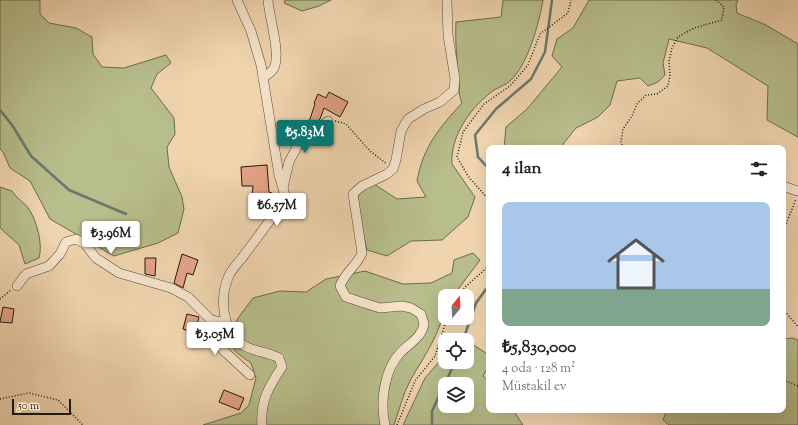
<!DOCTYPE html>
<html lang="tr">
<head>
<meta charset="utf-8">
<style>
  :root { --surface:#fff; --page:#f6f6f6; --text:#222; --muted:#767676; --accent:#0f766e }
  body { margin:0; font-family:"Sorts Mill Goudy",serif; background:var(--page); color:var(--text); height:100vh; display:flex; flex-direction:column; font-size:15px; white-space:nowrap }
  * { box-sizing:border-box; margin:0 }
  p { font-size:13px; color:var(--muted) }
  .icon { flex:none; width:22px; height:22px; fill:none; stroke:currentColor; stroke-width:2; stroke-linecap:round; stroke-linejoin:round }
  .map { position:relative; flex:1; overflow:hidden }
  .drawer { position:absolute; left:486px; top:145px; width:300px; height:268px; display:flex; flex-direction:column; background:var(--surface); border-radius:8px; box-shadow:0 4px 16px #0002 }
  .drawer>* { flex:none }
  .needle { width:26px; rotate:19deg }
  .buttons { position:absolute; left:438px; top:289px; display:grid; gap:8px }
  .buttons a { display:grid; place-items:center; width:36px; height:36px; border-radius:8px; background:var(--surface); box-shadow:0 4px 16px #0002; font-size:20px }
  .scale { position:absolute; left:12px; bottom:10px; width:59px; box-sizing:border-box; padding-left:4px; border:2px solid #23190e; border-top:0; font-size:11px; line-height:14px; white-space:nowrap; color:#23190e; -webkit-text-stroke:3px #f5e3ca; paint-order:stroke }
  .price { position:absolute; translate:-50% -34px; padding:0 9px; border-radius:4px; background:#fff; color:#222; font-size:13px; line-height:26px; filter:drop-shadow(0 1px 2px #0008) }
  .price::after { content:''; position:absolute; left:50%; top:24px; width:12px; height:9px; margin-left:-6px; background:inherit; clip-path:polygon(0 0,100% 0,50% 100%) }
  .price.selected { background:var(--accent); color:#fff }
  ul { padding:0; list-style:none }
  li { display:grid; align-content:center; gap:8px; height:212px; padding:0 16px }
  li span { display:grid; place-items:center; height:124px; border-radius:8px; color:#555 }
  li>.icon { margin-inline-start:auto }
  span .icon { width:72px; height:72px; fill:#fffc; stroke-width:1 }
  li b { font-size:17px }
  h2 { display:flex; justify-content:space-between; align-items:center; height:48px; padding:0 16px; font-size:17px }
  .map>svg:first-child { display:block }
  .green { fill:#b7bd8b; stroke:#6d6b4c; fill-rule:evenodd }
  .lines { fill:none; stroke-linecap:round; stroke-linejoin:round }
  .stream { stroke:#6a786d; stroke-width:2.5 }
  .building { fill:#e4a286; stroke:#23190e }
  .minor-casing { stroke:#564836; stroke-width:10 }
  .path { stroke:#23190e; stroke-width:1.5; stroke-dasharray:1 2; stroke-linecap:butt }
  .minor { stroke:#f5e3ca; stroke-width:9 }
</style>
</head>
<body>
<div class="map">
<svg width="798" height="425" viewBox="0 0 798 425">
  <rect width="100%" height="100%" fill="#efd4ae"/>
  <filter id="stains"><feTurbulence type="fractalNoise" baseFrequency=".005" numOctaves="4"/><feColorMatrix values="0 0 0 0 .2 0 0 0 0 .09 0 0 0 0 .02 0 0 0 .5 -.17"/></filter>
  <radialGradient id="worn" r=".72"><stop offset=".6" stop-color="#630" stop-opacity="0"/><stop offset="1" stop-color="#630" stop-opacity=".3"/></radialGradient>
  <g class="green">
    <path d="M0,0H40V14L49,23L76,28L92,37L93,54L102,67L124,68L166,55L171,63L157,74L151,88L174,118L175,134L167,147L169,167L182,197L184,209L178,233L158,243L114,256L50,219L30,181L10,168L3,152L0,149Z"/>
    <path d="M285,0H331L319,6L302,11L284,3Z"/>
    <path d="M503,0H543C539,23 528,65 510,81C506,85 499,87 494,90C472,106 450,135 452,164L475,197L468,217L442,240L411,241L387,256L367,250L356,202L360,192L374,184L397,199L426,197L417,181C423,147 439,128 462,103C458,93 460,90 459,81C457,61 455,42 456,22L501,17Z"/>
    <path d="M589,0H738L736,4L737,13L766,25L798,44V137L767,120L768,86L707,48L669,39L663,63L665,75L658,82L648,86L640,78L617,81L610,105L598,117L576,128L563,144L564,148H504L506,127L527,109L562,67L552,56L557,39L573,28Z"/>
    <path d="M0,187L12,191C16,198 24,202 29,209C37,222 43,244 39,258L25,264L19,245L0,228Z"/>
    <path d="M473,253L480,260L453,296H445C445,329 425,354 410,381C403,394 399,411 394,425H203L241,413L249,405L256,378L251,363L237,353L227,341L238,318L253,298L280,291L306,292L326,279L365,271L403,284L431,283L452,273L454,260Z"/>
    <path d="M793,338L798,340V425H669L663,420L667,410H783V339Z"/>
    <path d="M467,344H472L489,355V366L483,376L489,381V410H513L523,425H403L425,378L445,355V362H467ZM445,384H467V406H445Z"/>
  </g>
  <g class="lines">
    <g class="stream">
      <path d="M0,110L12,125L31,156L69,190L126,214"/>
      <path d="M489,169L478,157L475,135L496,109L531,79L545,52L552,0"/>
      <path d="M463,340L476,303L489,285"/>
      <path d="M432,425V411L455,362"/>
    </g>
  </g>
  <g class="building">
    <path d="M329,92L348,102L340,117L324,108L320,119L315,124L309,122L315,104L314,103L318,94L326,98Z"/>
    <path d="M267,165L269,192L272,193L270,207L251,205L253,186H242L241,167Z"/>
    <path d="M182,254L198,260L193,275L187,273L183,288L174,283Z"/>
    <path d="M145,258H156L155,276L145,274Z"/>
    <path d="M3,307L14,309L12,323L0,322Z"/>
    <path d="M187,314L199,317L195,333L183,329Z"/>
    <path d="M224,390L244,398L239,410L219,402Z"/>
  </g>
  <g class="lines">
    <g class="minor-casing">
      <g id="minor">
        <path d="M237,0L251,31L261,65L279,175L285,195C274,218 257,237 242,258C237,264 230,271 228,278C220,298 222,328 240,343C251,352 267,351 279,358L282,367C269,386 260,402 262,425"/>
        <path d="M263,78C267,75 271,73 274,68C281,53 269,17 268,0"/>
        <path d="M783,186L797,191"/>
        <path d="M283,188L289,162L299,143L328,121"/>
        <path d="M17,286L26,274L49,266L60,254L66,242L76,239L85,244L96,258L119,273L171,288L188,297L211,320L225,323"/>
        <path d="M211,320L216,336L223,350L250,375"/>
        <path d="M385,425C380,402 384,369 401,352C410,343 422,337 424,324L421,314L411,308L402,306L380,308L364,303L346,297L340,286C345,272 357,266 362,253L353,194L362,186L387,174L393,169L396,160L401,131L408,119L424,109L440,102L454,90L455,79L448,35L447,0"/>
      </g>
    </g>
    <g class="path">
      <path d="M335,121L346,124L370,151L387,164"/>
      <path d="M623,148L621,142L623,129L632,116L637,104L646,95L657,94L668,86L670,75L669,61L672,48L678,37L694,28L722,20L724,7L716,0"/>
      <path d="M489,200L468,176L457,157L463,132L484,104L510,86L528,65L540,34L568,13L571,0"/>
      <path d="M783,232L796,199"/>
      <path d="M458,296L465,287L489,266"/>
      <path d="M0,299L11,290"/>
      <path d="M783,309L798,327"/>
      <path d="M783,380L798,386"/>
      <path d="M0,399L29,393L58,400L83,425"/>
      <path d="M397,425L415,381L435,356L447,318"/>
    </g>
    <use href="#minor" class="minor"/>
  </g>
  <rect width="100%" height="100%" filter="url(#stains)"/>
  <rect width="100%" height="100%" fill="url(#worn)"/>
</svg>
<div class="buttons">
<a><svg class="needle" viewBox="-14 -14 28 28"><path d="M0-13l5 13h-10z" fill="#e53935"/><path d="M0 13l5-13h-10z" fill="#767676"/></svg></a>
<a><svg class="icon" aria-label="locate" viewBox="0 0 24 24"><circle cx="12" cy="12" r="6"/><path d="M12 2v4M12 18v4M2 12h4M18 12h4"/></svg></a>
<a><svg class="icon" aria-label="layers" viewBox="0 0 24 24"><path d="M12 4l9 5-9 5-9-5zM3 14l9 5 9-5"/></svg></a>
</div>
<div class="scale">50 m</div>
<b class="price selected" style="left:305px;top:154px">₺5.83M</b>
<b class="price" style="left:277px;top:227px">₺6.57M</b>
<b class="price" style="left:111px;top:255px">₺3.96M</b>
<b class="price" style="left:215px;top:356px">₺3.05M</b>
<section class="drawer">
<h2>4 ilan<svg class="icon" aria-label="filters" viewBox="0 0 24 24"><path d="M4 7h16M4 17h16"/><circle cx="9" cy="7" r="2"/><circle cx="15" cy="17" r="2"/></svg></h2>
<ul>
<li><span style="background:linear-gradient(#a9c7e8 70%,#7fa58c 0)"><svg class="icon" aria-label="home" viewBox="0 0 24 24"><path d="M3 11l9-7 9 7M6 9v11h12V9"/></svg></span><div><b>₺5,830,000</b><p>4 oda · 128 m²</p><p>Müstakil ev</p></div></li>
</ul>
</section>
</div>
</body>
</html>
